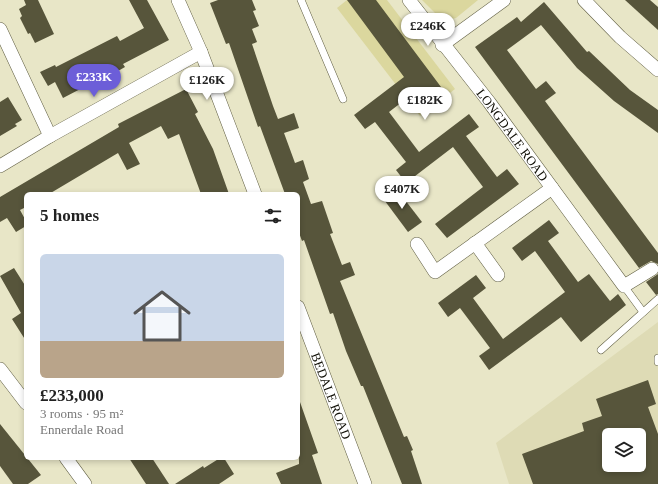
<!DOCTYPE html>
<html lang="en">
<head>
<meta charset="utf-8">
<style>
  :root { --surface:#fff; --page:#f6f6f6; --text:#222; --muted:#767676; --accent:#6c5ed8 }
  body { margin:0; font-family:Georgia,serif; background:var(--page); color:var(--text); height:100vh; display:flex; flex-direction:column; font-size:15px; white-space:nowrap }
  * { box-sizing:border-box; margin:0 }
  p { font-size:13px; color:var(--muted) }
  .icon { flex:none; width:22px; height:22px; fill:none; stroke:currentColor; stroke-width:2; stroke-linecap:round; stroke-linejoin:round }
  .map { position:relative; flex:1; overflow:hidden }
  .side { position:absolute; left:24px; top:192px; width:276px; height:268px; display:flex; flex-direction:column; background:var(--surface); border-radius:6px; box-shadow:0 2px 6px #0003 }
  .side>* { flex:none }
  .controls { position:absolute; left:602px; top:428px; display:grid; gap:8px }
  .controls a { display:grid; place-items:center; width:44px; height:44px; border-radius:6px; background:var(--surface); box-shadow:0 2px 6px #0003; font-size:20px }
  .price { position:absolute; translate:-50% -34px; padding:0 9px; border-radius:14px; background:#fff; color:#222; font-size:13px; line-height:26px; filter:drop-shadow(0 1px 2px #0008) }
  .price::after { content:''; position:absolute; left:50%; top:24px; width:12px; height:9px; margin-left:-6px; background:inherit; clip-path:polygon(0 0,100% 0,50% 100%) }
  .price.selected { background:var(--accent); color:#fff }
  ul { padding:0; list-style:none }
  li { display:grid; align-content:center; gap:8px; height:212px; padding:0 16px }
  li span { display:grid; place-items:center; height:124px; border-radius:6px; color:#555 }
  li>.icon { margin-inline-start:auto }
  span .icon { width:72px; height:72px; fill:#fffc; stroke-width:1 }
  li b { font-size:17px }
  h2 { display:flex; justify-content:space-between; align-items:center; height:48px; padding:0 16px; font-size:17px }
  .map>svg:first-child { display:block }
  .built { fill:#dedbb5; fill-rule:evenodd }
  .green { fill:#dbd79e }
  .building { fill:#57553b; fill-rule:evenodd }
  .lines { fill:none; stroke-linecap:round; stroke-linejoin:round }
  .lane-casing { stroke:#615f44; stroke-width:8 }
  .street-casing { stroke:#615f44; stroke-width:14 }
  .lane { stroke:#fff; stroke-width:7 }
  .street { stroke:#fff; stroke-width:13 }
  .labels { text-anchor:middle; stroke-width:4; stroke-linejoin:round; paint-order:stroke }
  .street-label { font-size:13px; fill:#0e0d04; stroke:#e8e6c7 }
</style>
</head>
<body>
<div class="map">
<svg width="658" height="484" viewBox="0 0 658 484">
  <rect width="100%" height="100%" fill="#e8e6c7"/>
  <path class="built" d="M658,322V484H509L496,443ZM609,435H639V465H609Z"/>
  <g class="green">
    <path d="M347,0H387L455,89L420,116L337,8Z"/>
    <path d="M422,0H478L456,18L443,21Z"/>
  </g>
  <g class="building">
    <path d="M24,0H38L54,34L35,43L30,33L28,34L20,18L22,16L19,9L26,5Z"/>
    <path d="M129,0H147L169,40L123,64L125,67L118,71L110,75L109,74L63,98L55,82L48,86L40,72L55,65L56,67L117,36L120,41L144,28Z"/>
    <path d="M218,0H252L256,10L253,11L259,26L252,29L257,42L252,44L273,106L278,119L294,113L299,128L284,133L295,163L303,160L309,179L303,182L311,204L322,201L333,233L330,234L342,265L350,262L355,275L340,281L404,437L407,436L413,450L411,451L422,484H402L363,386H361L346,351L333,313L330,314L304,240L302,241L298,230V194H285L260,126L258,127L229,43L226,44L210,3Z"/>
    <path d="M347,0H376L447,95L428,110L415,92L389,112L419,152L469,114L479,127L466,136L497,177L507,169L519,184L447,238L435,224L483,187L453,147L406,183L396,170L406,162L375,122L365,129L354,115L404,77Z"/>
    <path d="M625,0H650L658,7V30Z"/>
    <path d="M544,2L587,52L589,51L630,90L658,110V133L614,101L577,68L541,25L507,50L536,89L546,81L556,93L545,101L658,253V264L651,261L639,268L475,47L517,17L521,22Z"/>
    <path d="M186,89L198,112L195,114L213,149L229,194H201L179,134L168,139L161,126L129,143L140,164L127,170L118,153L49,194H26V207L20,210L26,221V226L16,232L7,218L0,222V197L119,127L118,124Z"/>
    <path d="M8,97L22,120L15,124L17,126L0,136V102Z"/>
    <path d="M395,187L422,222L408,232L382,197Z"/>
    <path d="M549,220L559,233L548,241L578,282L589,274L610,301L618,294L626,305L581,342L561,317L489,370L479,356L490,348L460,308L448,317L438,303L476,275L486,288L473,298L503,339L565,292L535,251L522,261L512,248Z"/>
    <path d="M14,268L26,287V341L12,319L21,313L0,276Z"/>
    <path d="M658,274V294L656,295L646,282Z"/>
    <path d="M648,380L656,404L648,407L658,434V484H533L522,454L584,431L582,423L602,416L596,399ZM609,435H639V465H609Z"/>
    <path d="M298,402H300L318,453L312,455L322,484H281L276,473L299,464Z"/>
    <path d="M0,424L41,475L28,484H13L0,466Z"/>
    <path d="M129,458H152L169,484H146Z"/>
    <path d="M220,458H224L234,474L219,484H175L203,466L204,468Z"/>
  </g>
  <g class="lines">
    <g class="lane-casing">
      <g id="lane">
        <path d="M301,0L343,99"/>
        <path d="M624,286L643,312"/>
        <path d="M601,350L658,299"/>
        <path d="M658,358V362"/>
      </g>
    </g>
    <g class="street-casing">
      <g id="street">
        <path d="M178,0L201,52L255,194"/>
        <path id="s1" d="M409,0L489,102L624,286L652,269"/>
        <path d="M584,0L620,37L658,70"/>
        <path d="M0,29L50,136"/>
        <path d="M442,45L504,0"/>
        <path d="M0,166L50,136L201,52"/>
        <path d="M475,243L498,275"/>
        <path d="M417,244L435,272L552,188"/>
        <path id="s2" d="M298,307L365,484"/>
        <path d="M0,369L26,403"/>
        <path d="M66,458L85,484"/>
      </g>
    </g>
    <use href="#lane" class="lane"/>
    <use href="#street" class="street"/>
  </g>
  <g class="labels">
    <g class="street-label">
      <text dy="5" stroke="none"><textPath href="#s1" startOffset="170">LONGDALE ROAD</textPath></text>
      <text dy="5" stroke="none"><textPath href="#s2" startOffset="95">BEDALE ROAD</textPath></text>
    </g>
  </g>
</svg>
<div class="controls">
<a><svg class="icon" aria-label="layers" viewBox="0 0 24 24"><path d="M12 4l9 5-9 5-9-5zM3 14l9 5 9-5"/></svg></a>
</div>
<b class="price" style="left:428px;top:47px">£246K</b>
<b class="price selected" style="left:94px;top:98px">£233K</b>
<b class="price" style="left:207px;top:101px">£126K</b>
<b class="price" style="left:425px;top:121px">£182K</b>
<b class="price" style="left:402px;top:210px">£407K</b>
<section class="side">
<h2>5 homes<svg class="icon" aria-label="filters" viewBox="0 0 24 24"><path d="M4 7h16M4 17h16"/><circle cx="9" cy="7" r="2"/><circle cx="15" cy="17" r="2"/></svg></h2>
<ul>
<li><span style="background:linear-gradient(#c9d6e8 70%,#b9a48a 0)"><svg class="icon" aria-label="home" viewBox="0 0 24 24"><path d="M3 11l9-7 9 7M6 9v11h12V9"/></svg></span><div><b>£233,000</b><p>3 rooms · 95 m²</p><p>Ennerdale Road</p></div></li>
</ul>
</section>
</div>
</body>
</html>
